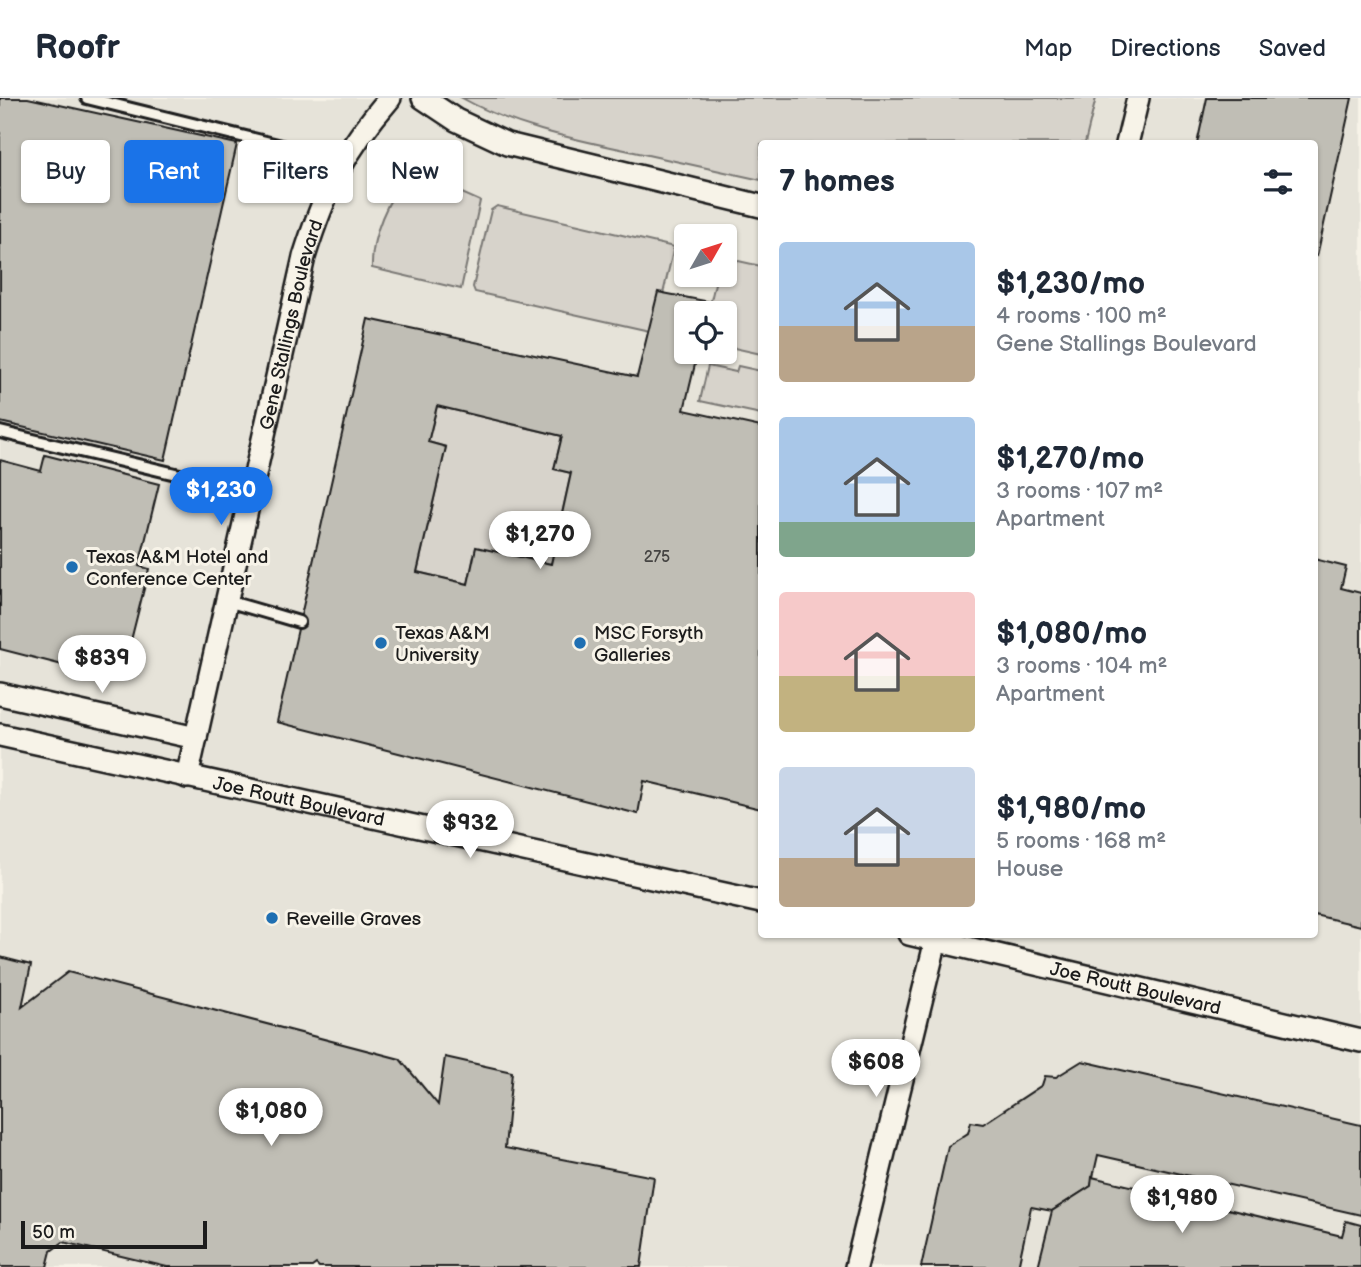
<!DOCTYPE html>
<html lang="en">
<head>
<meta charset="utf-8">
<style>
  :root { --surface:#fff; --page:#f6f6f7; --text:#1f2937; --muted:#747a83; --line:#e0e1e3; --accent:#1a73e8 }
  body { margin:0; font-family:"Balsamiq Sans",sans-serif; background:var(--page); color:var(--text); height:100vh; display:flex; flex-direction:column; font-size:26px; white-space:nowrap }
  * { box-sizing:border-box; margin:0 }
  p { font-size:23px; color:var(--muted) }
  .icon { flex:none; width:38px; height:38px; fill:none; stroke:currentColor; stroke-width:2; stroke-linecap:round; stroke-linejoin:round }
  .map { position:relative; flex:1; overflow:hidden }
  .sheet { position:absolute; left:758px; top:42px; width:560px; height:798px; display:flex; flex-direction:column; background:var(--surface); border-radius:7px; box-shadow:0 2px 5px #0004 }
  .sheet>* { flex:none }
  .hud { position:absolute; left:21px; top:42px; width:632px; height:63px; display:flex; gap:14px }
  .needle { width:46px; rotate:51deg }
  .fabs { position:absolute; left:674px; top:126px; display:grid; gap:14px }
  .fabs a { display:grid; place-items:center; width:63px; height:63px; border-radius:7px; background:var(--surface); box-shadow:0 2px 5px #0004; font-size:35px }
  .scale { position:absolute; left:21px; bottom:18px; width:186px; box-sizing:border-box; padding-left:7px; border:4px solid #1c1c1c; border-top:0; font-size:19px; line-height:24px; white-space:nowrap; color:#1c1c1c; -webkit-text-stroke:5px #f7f3e8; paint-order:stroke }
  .price { position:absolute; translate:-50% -60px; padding:0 16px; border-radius:24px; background:#fff; color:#222; font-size:23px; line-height:46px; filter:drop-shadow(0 2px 4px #0008) }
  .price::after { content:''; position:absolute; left:50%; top:42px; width:21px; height:16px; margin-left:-10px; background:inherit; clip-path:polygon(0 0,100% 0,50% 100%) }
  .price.selected { background:var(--accent); color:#fff }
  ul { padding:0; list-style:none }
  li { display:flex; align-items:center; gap:21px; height:175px; padding:0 21px }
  li span { display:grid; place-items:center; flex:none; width:196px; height:140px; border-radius:7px; color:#555 }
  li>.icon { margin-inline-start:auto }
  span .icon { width:84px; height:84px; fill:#fffc; stroke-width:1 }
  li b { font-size:30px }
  h2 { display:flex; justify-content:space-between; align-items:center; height:84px; padding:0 21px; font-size:30px }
  .pill { padding:0 24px; border-radius:7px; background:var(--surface); box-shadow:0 2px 5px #0004; font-size:24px; line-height:63px }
  .pill.selected { background:var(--accent); color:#fff }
  header { display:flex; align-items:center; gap:42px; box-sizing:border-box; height:98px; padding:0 35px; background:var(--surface); border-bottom:2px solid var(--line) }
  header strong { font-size:33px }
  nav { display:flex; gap:38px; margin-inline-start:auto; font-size:24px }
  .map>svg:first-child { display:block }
  .built { fill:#e6e3d9; fill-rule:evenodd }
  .green { fill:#d7d3cb; stroke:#7a7874; stroke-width:2 }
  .building { fill:#c0beb5; stroke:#1c1c1c; stroke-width:2; fill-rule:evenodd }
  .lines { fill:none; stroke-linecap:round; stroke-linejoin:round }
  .service-casing { stroke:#1c1c1c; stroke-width:16 }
  .minor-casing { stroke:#1c1c1c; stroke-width:26 }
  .service { stroke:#f7f3e8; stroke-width:10 }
  .minor { stroke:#f7f3e8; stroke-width:21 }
  .poi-dot { fill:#1f6fb2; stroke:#f7f3e8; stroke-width:2.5 }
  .labels { text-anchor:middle; stroke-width:6; stroke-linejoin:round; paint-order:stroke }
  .number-label { font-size:16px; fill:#454442 }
  .street-label { font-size:19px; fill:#1c1c1c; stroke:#f7f3e8 }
  .poi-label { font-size:19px; fill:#1c1c1c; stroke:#f7f3e8; text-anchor:start }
</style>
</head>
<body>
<header>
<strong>Roofr</strong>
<nav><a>Map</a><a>Directions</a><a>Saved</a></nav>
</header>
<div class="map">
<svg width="1361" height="1169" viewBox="0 0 1361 1169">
  <rect width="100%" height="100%" fill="#f7f3e8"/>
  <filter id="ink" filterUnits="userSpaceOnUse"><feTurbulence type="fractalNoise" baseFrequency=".0143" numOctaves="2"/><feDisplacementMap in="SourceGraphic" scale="14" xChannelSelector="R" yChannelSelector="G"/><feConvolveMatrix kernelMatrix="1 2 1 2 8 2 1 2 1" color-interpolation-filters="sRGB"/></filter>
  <g filter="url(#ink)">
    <path class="built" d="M0,0H1361V1169H0ZM761,46H1314V836H761ZM686,138H724V177H686ZM686,215H724V254H686Z"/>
    <g class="green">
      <path d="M462,0H1096L1085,45L761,46V82C716,72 670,62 625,52C568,40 512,28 462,0Z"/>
      <path d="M415,74L480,103L461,191L372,170C371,137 388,100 409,75Z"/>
      <path d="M497,108L674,149L654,234L475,194L473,189L491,112Z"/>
      <path d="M725,160L761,168V256L725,248L724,215H708L717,177H724Z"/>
      <path d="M708,268L736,274L738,268L761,273V316L700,303Z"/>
      <path d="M437,308L562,338L554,371L571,375L551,466L476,450L468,486L417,474L446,349L428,344Z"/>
    </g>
    <g class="building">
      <path d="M0,0H28L237,46L165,362L0,324Z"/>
      <path d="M1207,0H1352L1317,158L1314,157V46H1197Z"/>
      <path d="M658,194L710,204L708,215H686V254H698L684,312L761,329V711L644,683L638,716L277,624L368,221L637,279ZM437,308L562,338L554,371L571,375L551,466L476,449L468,486L417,474L446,349L428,344Z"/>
      <path d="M45,357L159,386L139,468L149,471L121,582L0,551V362L41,373Z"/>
      <path d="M1314,461L1346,469L1341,490L1361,495V828L1314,817Z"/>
      <path d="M0,859L31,867L22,909L68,874L400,961L438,1007L445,959L512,974L505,1050L654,1079L641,1169H319L316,1166L312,1169H167L63,1144L51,1153L47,1169H0Z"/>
      <path d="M1082,963L1361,1027V1117L1098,1057L1091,1088L1052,1113L1031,1109L1018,1169H921L948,1048L968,1035L971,1024L983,1026L1042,987L1045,978L1056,979Z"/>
      <path d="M1092,1079L1342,1138L1346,1123L1361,1127V1169H1038L1052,1113L1091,1088Z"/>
    </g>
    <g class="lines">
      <g class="service-casing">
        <g id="service">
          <path d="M87,0L343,63"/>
          <path d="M0,334L251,394"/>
          <path d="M227,503L299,524"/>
        </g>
      </g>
      <g class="minor-casing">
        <g id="minor">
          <path d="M423,0L456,22L507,46L761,108"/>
          <path d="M1127,46L1138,0"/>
          <path d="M0,596L196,640"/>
          <path id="s1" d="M0,637L761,804"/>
          <path id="s2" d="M187,679L304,159C325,92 344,53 390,0"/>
          <path id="s3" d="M909,836L1361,943"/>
          <path d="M856,1169L936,842"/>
        </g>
      </g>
      <use href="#service" class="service"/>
      <use href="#minor" class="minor"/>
    </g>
  </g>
  <g class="poi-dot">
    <circle cx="72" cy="469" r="7"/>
    <circle cx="381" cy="545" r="7"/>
    <circle cx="580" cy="545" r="7"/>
    <circle cx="272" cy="820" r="7"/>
  </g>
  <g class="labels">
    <g class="number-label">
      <text x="657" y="464">275</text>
    </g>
    <g class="street-label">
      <text dy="7" stroke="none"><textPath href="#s2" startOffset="464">Gene Stallings Boulevard</textPath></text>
      <text dy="7" stroke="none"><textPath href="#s1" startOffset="306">Joe Routt Boulevard</textPath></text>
      <text dy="7" stroke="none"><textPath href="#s3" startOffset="233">Joe Routt Boulevard</textPath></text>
    </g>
    <g class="poi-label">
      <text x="86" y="465">Texas A&amp;M Hotel and<tspan x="86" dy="22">Conference Center</tspan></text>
      <text x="395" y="541">Texas A&amp;M<tspan x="395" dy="22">University</tspan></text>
      <text x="594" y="541">MSC Forsyth<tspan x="594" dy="22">Galleries</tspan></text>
      <text x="286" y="827">Reveille Graves</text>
    </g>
  </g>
</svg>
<div class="fabs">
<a><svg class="needle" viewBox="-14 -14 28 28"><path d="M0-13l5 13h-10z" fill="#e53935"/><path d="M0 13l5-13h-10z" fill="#747a83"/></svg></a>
<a><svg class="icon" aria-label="locate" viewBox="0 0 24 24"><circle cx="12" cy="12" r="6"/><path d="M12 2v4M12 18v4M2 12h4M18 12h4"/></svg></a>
</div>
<div class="scale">50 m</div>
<b class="price selected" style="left:221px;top:429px">$1,230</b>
<b class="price" style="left:540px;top:473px">$1,270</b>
<b class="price" style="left:102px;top:597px">$839</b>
<b class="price" style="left:470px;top:762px">$932</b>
<b class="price" style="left:876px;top:1001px">$608</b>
<b class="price" style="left:271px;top:1050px">$1,080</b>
<b class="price" style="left:1182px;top:1137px">$1,980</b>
<div class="hud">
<a class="pill">Buy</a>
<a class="pill selected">Rent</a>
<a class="pill">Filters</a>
<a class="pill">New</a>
</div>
<section class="sheet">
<h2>7 homes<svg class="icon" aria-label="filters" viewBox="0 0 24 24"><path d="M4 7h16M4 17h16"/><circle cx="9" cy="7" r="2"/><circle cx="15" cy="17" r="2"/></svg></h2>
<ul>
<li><span style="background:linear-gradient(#a9c7e8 60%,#b9a48a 0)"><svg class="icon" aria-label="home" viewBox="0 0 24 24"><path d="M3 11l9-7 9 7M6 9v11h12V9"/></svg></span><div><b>$1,230/mo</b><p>4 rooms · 100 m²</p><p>Gene Stallings Boulevard</p></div></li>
<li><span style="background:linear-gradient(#a9c7e8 75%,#7fa58c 0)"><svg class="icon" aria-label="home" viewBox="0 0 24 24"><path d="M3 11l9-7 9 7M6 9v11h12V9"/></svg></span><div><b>$1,270/mo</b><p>3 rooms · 107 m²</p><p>Apartment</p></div></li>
<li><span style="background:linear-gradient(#f6c9c9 60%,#c2b280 0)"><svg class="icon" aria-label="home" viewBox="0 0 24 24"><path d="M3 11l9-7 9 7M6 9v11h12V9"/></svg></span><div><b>$1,080/mo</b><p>3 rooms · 104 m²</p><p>Apartment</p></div></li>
<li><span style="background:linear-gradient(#c9d6e8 65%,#b9a48a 0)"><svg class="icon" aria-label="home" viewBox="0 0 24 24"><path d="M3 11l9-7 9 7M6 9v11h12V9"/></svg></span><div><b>$1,980/mo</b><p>5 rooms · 168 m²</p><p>House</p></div></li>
</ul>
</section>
</div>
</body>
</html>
